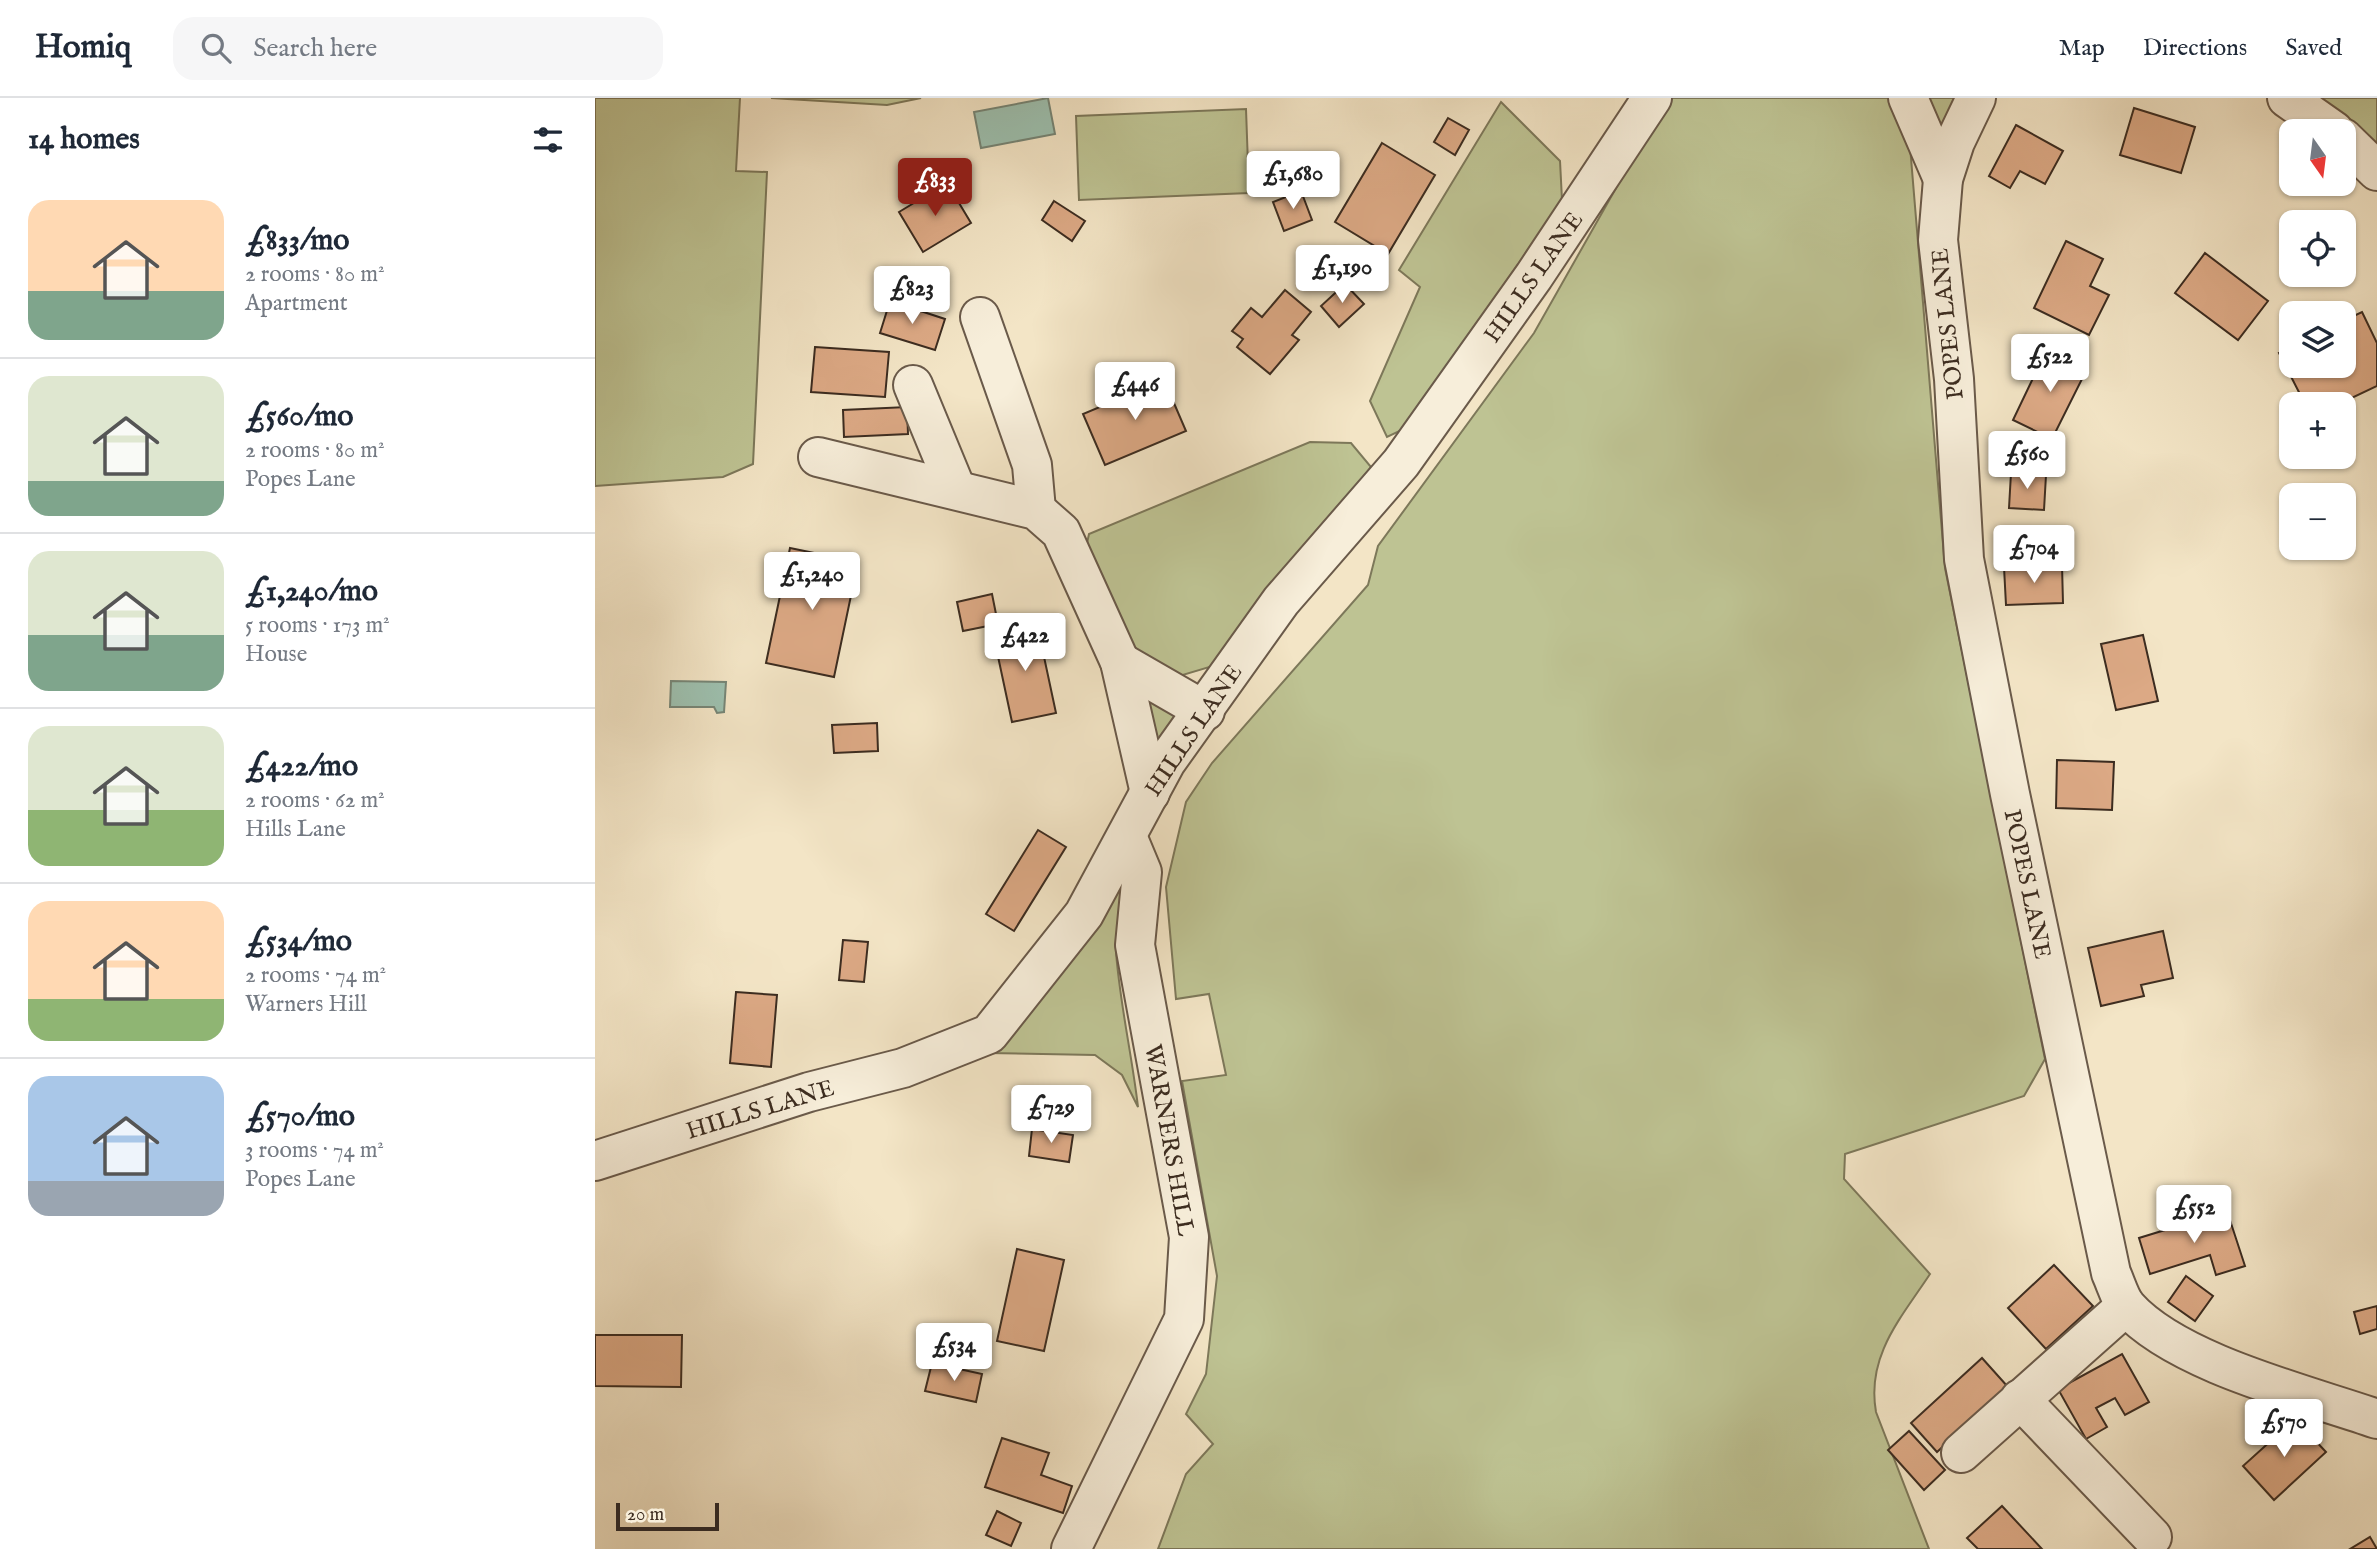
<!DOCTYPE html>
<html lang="en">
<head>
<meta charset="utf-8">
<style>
  :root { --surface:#fff; --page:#f6f6f7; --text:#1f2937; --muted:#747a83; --line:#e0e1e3; --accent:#8f2418 }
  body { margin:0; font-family:"IM FELL English",serif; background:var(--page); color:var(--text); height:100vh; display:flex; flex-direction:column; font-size:26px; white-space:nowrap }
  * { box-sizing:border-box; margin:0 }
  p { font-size:23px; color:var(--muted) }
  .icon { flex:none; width:38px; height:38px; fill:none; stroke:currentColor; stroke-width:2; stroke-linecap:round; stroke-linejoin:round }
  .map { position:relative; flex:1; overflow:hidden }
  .drawer { display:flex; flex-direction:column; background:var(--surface); width:595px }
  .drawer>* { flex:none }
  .needle { width:46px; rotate:166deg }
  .fabs { position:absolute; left:1684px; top:21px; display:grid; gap:14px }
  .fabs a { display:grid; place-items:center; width:77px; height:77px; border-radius:14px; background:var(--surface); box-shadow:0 2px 5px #0004; font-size:35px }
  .scale { position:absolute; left:21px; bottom:18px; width:103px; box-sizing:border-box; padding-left:7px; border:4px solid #3c2c20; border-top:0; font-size:19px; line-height:24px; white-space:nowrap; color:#3c2c20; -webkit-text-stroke:5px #f7eeda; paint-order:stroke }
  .price { position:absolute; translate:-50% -60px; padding:0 16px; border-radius:7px; background:#fff; color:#222; font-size:23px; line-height:46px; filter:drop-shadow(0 2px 4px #0008) }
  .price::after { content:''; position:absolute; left:50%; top:42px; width:21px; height:16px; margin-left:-10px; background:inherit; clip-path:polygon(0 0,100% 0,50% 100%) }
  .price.selected { background:var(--accent); color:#fff }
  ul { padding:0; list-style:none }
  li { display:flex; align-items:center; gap:21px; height:175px; padding:0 28px }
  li+li { border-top:2px solid var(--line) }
  li span { display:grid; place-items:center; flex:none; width:196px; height:140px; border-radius:21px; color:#555 }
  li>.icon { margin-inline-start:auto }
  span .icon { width:84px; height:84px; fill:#fffc; stroke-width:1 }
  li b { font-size:30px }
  h2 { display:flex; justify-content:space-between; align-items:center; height:84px; padding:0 28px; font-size:30px }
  header { display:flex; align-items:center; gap:42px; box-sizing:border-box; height:98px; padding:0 35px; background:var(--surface); border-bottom:2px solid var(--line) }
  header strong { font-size:33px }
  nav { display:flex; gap:38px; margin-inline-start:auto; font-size:24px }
  .search { width:490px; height:63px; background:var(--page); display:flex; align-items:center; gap:18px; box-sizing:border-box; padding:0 24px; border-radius:21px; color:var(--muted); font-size:26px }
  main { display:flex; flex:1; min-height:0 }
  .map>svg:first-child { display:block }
  .green { fill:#bec393; stroke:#7d785a; stroke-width:2 }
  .water { fill:#9dc0af; stroke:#768576; stroke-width:2 }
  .building { fill:#dca985; stroke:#3c2c20; stroke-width:2 }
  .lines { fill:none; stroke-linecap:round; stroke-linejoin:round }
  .minor-casing { stroke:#6a5a4a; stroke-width:42 }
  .minor { stroke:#f7eeda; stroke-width:38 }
  .labels { text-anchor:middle; stroke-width:7; stroke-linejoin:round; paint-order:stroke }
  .street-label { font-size:24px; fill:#3c2c20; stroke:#f7eeda }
</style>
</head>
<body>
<header>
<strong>Homiq</strong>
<div class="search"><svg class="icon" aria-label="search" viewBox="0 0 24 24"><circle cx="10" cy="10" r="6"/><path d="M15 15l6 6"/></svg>Search here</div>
<nav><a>Map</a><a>Directions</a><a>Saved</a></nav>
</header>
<main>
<section class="drawer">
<h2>14 homes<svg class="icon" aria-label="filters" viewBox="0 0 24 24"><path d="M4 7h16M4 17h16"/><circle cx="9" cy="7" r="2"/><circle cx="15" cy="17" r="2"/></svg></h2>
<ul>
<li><span style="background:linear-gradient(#ffd9b3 65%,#7fa58c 0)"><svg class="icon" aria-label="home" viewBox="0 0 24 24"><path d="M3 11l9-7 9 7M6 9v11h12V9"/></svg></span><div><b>£833/mo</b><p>2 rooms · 80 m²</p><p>Apartment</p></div></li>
<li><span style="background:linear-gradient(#dfe7d0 75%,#7fa58c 0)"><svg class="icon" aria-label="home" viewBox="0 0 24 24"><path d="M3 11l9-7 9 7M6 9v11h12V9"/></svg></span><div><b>£560/mo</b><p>2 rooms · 80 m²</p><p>Popes Lane</p></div></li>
<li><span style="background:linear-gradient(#dfe7d0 60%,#7fa58c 0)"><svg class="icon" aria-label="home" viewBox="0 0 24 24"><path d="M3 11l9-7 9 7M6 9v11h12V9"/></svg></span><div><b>£1,240/mo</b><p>5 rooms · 173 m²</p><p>House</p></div></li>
<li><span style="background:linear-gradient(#dfe7d0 60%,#8fb573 0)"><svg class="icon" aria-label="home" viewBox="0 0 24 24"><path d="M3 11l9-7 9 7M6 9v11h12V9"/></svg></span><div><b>£422/mo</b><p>2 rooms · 62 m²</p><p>Hills Lane</p></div></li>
<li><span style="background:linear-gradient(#ffd9b3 70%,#8fb573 0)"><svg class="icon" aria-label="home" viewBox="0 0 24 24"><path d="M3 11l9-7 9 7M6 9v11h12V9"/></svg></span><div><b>£534/mo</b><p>2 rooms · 74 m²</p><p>Warners Hill</p></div></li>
<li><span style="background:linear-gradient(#a9c7e8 75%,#9aa5b1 0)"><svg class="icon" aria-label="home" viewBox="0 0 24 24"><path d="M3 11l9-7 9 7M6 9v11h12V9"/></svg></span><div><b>£570/mo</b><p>3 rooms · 74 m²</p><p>Popes Lane</p></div></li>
</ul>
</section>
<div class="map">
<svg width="1782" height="1451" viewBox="0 0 1782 1451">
  <rect width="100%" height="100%" fill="#f3e5c6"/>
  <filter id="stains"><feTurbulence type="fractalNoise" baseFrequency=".00286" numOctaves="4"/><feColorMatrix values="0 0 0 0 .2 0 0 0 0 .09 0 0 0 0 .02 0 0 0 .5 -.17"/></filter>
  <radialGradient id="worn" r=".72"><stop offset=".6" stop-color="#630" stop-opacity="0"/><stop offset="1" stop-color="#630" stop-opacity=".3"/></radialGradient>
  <g class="green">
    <path d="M0,0H145L141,73L172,74L158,366L128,379L0,388Z"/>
    <path d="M176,0H326L292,7Z"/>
    <path d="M1072,0H1295L1315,48L1350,470L1450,961L1429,998L1250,1056L1249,1081L1335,1176C1306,1220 1271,1258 1281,1314L1334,1451H563L591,1376L618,1346L591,1316L611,1276L622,1178L587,983L631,977L614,896L581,901L571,789L591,704L617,665L773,487L783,448L939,235Z"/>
    <path d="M1331,0H1365L1344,38Z"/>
    <path d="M1709,0H1782V61Z"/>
    <path d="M906,4L965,63L967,102L811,330L792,339L775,303L825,189L804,172Z"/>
    <path d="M651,11L654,95L484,102L481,18Z"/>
    <path d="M715,344L756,345L776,369L618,568L581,579L537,554L489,459L494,436Z"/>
    <path d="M543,592L590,609L563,649Z"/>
    <path d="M524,785C529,807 520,831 521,854C525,907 537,957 543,1009L527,977L500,957L393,955Z"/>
  </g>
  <g class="water">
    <path d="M453,0L460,36L386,50L379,14Z"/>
    <path d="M76,583L131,584L129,614L122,615L119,609H75Z"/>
  </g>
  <g class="building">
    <path d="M1539,10L1600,29L1586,75L1525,57Z"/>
    <path d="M853,20L874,32L860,57L839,44Z"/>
    <path d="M1421,27L1468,53L1450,86L1425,73L1415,90L1394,78Z"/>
    <path d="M787,45L840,77L793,156L740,124Z"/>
    <path d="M352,85L376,125L328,154L304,114Z"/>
    <path d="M706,93L717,122L689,133L678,104Z"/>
    <path d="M459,103L490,123L477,143L447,122Z"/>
    <path d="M1471,143L1508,161L1495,188L1514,197L1494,237L1439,210Z"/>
    <path d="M1610,155L1673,203L1643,242L1580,195Z"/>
    <path d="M750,186L769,206L744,229L726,208Z"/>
    <path d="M690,192L716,214L697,237L704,242L675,276L642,249L648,241L637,233L656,210L667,219Z"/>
    <path d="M295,203L350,221L340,252L285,235Z"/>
    <path d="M1767,214L1782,245V288L1744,306H1710L1684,255L1696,249V268H1748V223Z"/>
    <path d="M220,249L294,254L290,299L216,294Z"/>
    <path d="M1452,251L1492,271L1457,341L1418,322Z"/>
    <path d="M569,282L591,333L510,367L488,316Z"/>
    <path d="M312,309L313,336L249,339L248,312Z"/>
    <path d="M1416,375L1451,377L1449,412L1414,410Z"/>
    <path d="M195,450L263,464L239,579L171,565Z"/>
    <path d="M1467,467L1468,505L1411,507L1409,469Z"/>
    <path d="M397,496L403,526L368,533L362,504Z"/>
    <path d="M442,526L461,615L417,624L398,535Z"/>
    <path d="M1548,537L1563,603L1521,612L1506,546Z"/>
    <path d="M282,625L283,653L239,655L237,627Z"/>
    <path d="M1462,662L1519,664L1517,712L1461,710Z"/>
    <path d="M443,732L471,749L419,833L391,816Z"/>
    <path d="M1568,833L1578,880L1546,887L1549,898L1506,908L1493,850Z"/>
    <path d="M248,842L273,844L269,884L244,882Z"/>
    <path d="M141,894L182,897L176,969L135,965Z"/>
    <path d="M437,1031L478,1037L474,1064L434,1058Z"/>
    <path d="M1632,1113L1650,1168L1621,1177L1615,1157L1555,1176L1544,1140Z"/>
    <path d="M422,1151L469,1162L449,1253L402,1243Z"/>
    <path d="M1459,1167L1498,1208L1451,1251L1413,1210Z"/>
    <path d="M1591,1178L1618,1198L1600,1223L1573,1204Z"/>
    <path d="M1782,1208V1231L1765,1236L1759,1214Z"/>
    <path d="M0,1237H87L86,1289L0,1288Z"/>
    <path d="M1527,1256L1554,1304L1530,1317L1520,1300L1501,1310L1512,1329L1491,1341L1463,1291Z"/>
    <path d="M1387,1260L1413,1289L1342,1354L1316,1325Z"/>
    <path d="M337,1265L387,1276L381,1304L330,1293Z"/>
    <path d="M1700,1321L1731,1354L1679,1402L1648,1368Z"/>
    <path d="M1314,1333L1350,1372L1329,1392L1293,1352Z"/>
    <path d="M407,1340L454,1355L446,1377L477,1388L468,1415L390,1389Z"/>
    <path d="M1407,1408L1447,1451H1383L1372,1440Z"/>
    <path d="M402,1413L426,1425L416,1448L391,1437Z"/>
    <path d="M1775,1439L1782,1451H1755Z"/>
  </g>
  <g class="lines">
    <g class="minor-casing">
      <g id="minor">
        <path d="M1313,0L1348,81"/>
        <path d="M1381,0L1360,44L1348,81L1343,142L1359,281L1369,461L1415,696L1516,1175C1521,1186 1525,1201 1532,1209C1582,1265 1710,1296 1782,1321"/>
        <path d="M1692,0L1739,33"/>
        <path d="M1748,40L1782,73"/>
        <path d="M385,219L437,367L441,412"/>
        <path d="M318,287L361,391"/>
        <path d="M223,359L441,412L466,434L525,564L555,695"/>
        <path d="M525,564L610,613"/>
        <path d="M0,1063L214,994L308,970L394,936L489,816L571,664L686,503L806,365L939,178L1057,0"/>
        <path d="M1425,1301L1557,1439"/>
        <path d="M1366,1355L1531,1208"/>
        <path d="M476,1451L589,1221L594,1139L540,847L547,774L532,738"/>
      </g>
    </g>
    <use href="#minor" class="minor"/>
  </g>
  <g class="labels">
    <g class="street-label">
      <text transform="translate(938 179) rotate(-55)" y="8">HILLS LANE</text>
      <text transform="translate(1352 226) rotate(-96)" y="8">POPES LANE</text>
      <text transform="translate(598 632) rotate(-56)" y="8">HILLS LANE</text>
      <text transform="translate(1433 786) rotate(78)" y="8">POPES LANE</text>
      <text transform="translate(165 1011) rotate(-17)" y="8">HILLS LANE</text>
      <text transform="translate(575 1042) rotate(80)" y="8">WARNERS HILL</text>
    </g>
  </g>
  <rect width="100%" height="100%" filter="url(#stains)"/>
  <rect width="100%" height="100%" fill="url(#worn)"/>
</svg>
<div class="fabs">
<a><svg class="needle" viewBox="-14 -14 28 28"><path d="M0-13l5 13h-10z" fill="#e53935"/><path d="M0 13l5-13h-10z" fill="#747a83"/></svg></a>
<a><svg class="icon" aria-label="locate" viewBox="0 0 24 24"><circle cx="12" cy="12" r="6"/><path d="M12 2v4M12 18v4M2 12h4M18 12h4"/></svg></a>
<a><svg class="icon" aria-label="layers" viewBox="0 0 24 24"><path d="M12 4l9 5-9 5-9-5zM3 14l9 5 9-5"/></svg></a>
<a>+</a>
<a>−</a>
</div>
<div class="scale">20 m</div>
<b class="price" style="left:698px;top:113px">£1,680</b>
<b class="price selected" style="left:340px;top:120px">£833</b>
<b class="price" style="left:747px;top:207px">£1,190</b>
<b class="price" style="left:317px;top:228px">£823</b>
<b class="price" style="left:1455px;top:296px">£522</b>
<b class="price" style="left:540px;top:324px">£446</b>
<b class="price" style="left:1432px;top:393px">£560</b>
<b class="price" style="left:1439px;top:487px">£704</b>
<b class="price" style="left:217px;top:514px">£1,240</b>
<b class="price" style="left:430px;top:575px">£422</b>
<b class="price" style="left:456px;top:1047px">£729</b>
<b class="price" style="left:1599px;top:1147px">£552</b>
<b class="price" style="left:359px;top:1285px">£534</b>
<b class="price" style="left:1689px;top:1361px">£570</b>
</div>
</main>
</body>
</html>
